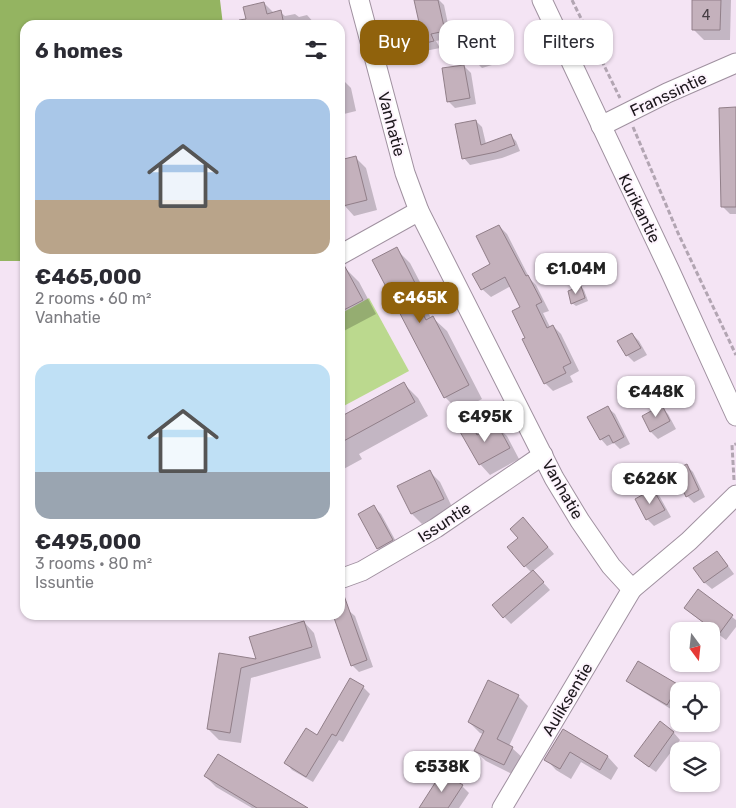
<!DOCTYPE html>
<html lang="en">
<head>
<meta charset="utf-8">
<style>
  :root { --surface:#fff; --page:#f7f7f7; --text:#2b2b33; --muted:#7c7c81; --accent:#90620c }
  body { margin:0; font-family:Rubik,sans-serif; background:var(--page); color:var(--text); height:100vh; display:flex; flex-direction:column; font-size:19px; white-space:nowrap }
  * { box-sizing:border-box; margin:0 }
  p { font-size:16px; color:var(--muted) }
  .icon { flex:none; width:28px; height:28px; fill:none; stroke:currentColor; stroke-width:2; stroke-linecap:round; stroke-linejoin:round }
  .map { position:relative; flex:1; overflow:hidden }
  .side { position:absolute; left:20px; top:20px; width:325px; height:600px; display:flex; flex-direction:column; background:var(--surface); border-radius:15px; box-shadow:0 1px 4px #0004 }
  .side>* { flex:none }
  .banner { position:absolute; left:360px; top:20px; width:300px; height:45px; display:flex; gap:10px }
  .needle { width:32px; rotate:165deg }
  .buttons { position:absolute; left:670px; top:622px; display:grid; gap:10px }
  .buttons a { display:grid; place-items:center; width:50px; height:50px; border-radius:10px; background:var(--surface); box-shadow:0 1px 4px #0004; font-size:25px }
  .price { position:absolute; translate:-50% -42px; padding:0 11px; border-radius:10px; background:#fff; color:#222; font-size:16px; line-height:32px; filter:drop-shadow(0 1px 2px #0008) }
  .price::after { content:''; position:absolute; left:50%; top:30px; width:15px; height:11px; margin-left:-8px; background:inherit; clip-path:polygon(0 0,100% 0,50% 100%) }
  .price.active { background:var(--accent); color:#fff }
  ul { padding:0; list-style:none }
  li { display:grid; align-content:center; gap:10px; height:265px; padding:0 15px }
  li span { display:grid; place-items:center; height:155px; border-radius:15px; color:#555 }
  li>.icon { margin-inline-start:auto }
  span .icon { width:90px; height:90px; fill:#fffc; stroke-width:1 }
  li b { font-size:21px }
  h2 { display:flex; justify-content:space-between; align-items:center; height:60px; padding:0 15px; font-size:21px }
  .tag { padding:0 18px; border-radius:15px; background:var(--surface); box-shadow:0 1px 4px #0004; font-size:18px; line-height:45px }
  .tag.active { background:var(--accent); color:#fff }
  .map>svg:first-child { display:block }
  .green { fill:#bbd98e }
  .forest { fill:#94b461 }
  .shadow { fill:#0003 }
  .building { fill:#c4b1bc; stroke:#917f89 }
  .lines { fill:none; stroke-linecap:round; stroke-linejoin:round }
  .minor-casing { stroke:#a091a0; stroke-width:21 }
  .path { stroke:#b2a5b2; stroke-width:3; stroke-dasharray:5 2.5; stroke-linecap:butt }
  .minor { stroke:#fff; stroke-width:19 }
  .labels { text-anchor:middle; stroke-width:4; stroke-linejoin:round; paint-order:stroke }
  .number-label { font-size:14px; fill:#463e44 }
  .street-label { font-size:16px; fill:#1c171c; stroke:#fdf4fd }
</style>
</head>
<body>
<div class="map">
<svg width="736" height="808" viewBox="0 0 736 808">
  <rect width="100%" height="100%" fill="#f4e4f4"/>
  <path class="green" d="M369,298L409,371L340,408V314Z"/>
  <path class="forest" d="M0,0H220L223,25H25V144L20,145L25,224V261H0Z"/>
  <g class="shadow">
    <path d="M427,0H439L444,5L451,38L436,41L440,48L425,51L418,44Z"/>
    <path d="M694,0H731L730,40H704L693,29Z"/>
    <path d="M264,3L274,13L280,12L285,16L295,14L299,17L307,15L316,25H249Z"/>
    <path d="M491,42L498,48L502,62L482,68L475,61Z"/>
    <path d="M464,66L471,73L476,104L455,108L448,101Z"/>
    <path d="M344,81L351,88L356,111L340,115V82Z"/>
    <path d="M736,108V214H730L723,207Z"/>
    <path d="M476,121L482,127L486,144L510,135L516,141L520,151L502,158L470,165L464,158Z"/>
    <path d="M356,158L366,168L377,210L354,216L344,205L342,197L340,195V162Z"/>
    <path d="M499,226L507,234L530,279L536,285L549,311L543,313L550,327L553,326L561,334L579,371L570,376L573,382L553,391L545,383L527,338L522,307L511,286L491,297L482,289L492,264Z"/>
    <path d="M396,249L410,263L431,303L425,307L431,318H433L447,331L482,399L459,411L445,397Z"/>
    <path d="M345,268L359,282L376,314L340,333V271Z"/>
    <path d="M581,287L584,290L588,301L576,306L572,303Z"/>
    <path d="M632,334L639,341L647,355L634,362L627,355L619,341Z"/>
    <path d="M404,384L418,398L428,416L359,454L362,459L340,471V418Z"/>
    <path d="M661,407L668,414L676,429L658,439L651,432L643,417Z"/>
    <path d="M608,408L615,414L630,444L620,449L614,443L607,446L601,439Z"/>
    <path d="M471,425L481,434L496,426L507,436L519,459L490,475L480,464Z"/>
    <path d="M686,465L693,472L705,497L694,503L687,496Z"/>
    <path d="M430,472L440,482L453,509L422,524L412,514Z"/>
    <path d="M653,490L660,497L671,517L654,526L647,519Z"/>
    <path d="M374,507L381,514L399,547L385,555L378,548L360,514Z"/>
    <path d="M530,526L554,554L533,571L550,590L511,624L494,606L532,573L525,566Z"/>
    <path d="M716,552L723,559L734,574L712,589L705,583L694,568Z"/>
    <path d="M698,591L736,620V627L726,640L692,614L686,608Z"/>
    <path d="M348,610L355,616L373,667L359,672L352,665L334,615H340V613Z"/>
    <path d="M304,622L314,633L321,658L251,678L241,743L219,740L208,729L220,654L258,660Z"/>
    <path d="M628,681L678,686L683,691H679V703L674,711L635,687Z"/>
    <path d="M363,687L370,694L343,742L339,740L313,782L292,770L286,763L318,736Z"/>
    <path d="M518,696L528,706L509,746L512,748L523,758L514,775L486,761L475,751L483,734L480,733L469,722Z"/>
    <path d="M660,723L674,733L680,740L656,772L643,763L636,756Z"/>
    <path d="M564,731L608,757L618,768L611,780L581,762L571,779L556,770L546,759Z"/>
    <path d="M205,776L302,808H252L216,787Z"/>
    <path d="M462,786L469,793L459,808H426Z"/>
  </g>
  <g class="building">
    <path d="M414,0H438L445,31L431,34L434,41L417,45L414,29L420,27Z"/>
    <path d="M692,0H721L720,30H692Z"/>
    <path d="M264,2L267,14L281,10L284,25H240L239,20L246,19L243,7Z"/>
    <path d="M491,40L496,56L474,62L469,46Z"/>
    <path d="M464,65L470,98L447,102L442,68Z"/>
    <path d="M736,107V207H721L719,108Z"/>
    <path d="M476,120L481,145L511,134L515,145L496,152L462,159L455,124Z"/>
    <path d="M356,156L367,200L343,206L340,194V160Z"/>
    <path d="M499,225L526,276L528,275L542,302L536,305L547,328L553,325L571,363L563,367L566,373L544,384L522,339L525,338L512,311L520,307L505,277L481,290L472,274L490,264L476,236Z"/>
    <path d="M397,247L418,289L412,292L426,320L433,316L469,385L444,398L372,260Z"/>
    <path d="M344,265L363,300L340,312V266Z"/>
    <path d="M581,286L585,298L571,304L568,291Z"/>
    <path d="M632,333L641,348L626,356L617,341Z"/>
    <path d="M404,382L415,402L340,443V417Z"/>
    <path d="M662,405L670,421L650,432L642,416Z"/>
    <path d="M608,406L624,437L613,443L609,435L600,440L587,417Z"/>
    <path d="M471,423L477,435L497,424L510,448L479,465L459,430Z"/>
    <path d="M687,464L699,490L686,497L674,470Z"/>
    <path d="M430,470L444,499L411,514L397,486Z"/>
    <path d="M653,489L665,510L646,520L635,499Z"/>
    <path d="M374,505L393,540L377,549L358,514Z"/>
    <path d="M523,517L548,547L524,567L507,547L518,538L510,529Z"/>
    <path d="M717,551L728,566L704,583L693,568Z"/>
    <path d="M533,570L544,582L503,618L492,605Z"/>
    <path d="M698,589L733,615L719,634L684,608Z"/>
    <path d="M340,590H342L367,660L351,666L333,615H340Z"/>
    <path d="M304,621L312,647L241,668L230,733L207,729L219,653L256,659L249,637Z"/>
    <path d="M638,661L679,685L667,705L626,681Z"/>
    <path d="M350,678L364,686L336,736L332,734L306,777L284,763L306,728L317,735Z"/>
    <path d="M488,680L519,695L497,739L513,747L504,765L474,751L484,731L468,722Z"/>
    <path d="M660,721L674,732L649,767L634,756Z"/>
    <path d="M563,729L608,756L600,770L570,752L560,769L544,760Z"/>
    <path d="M218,754L308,808H257L204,776Z"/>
    <path d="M442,772L463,785L448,808H419Z"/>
  </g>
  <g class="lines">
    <g class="minor-casing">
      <g id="minor">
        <path d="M359,0L405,173L419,211L554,478L580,521L611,566L632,589L689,541L736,495"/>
        <path d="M542,0L670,271L736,416"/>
        <path d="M601,126L667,93L736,63"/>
        <path d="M340,255L419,211"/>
        <path d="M340,579L362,571L436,528L543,455"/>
        <path d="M502,808L632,589"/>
      </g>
    </g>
    <g class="path">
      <path d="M572,0L620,98"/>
      <path d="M633,127L678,233L736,355"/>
      <path d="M734,480L732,445L736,444"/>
    </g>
    <use href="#minor" class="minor"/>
  </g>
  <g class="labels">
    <g class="number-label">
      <text x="706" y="20">4</text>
    </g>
    <g class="street-label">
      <text transform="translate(668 94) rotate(-25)" y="6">Franssintie</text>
      <text transform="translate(392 124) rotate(75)" y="6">Vanhatie</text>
      <text transform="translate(640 208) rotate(64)" y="6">Kurikantie</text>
      <text transform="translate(563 489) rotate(60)" y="6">Vanhatie</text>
      <text transform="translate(444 522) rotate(-33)" y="6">Issuntie</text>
      <text transform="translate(567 699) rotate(-59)" y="6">Auliksentie</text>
    </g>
  </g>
</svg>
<div class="buttons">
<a><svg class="needle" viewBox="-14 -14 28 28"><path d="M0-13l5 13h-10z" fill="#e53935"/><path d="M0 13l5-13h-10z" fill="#7c7c81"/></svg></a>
<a><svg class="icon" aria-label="locate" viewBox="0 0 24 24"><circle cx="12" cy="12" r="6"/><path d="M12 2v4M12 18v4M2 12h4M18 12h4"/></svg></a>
<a><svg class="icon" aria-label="layers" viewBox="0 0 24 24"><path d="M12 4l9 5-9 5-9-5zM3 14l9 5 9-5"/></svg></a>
</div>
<b class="price" style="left:576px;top:295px">€1.04M</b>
<b class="price active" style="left:420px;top:324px">€465K</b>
<b class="price" style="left:656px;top:418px">€448K</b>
<b class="price" style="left:485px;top:443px">€495K</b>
<b class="price" style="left:650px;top:505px">€626K</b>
<b class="price" style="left:442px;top:793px">€538K</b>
<div class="banner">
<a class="tag active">Buy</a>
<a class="tag">Rent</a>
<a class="tag">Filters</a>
</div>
<section class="side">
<h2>6 homes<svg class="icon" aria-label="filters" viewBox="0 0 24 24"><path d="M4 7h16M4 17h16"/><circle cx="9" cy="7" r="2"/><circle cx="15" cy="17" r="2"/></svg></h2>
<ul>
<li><span style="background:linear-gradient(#a9c7e8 65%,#b9a48a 0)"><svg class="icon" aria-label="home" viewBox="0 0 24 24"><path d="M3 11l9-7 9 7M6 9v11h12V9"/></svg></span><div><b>€465,000</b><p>2 rooms · 60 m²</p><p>Vanhatie</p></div></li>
<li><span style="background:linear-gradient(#bfe0f5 70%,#9aa5b1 0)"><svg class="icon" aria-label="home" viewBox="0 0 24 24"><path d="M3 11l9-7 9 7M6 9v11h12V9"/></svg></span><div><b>€495,000</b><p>3 rooms · 80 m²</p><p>Issuntie</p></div></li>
</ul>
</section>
</div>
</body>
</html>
